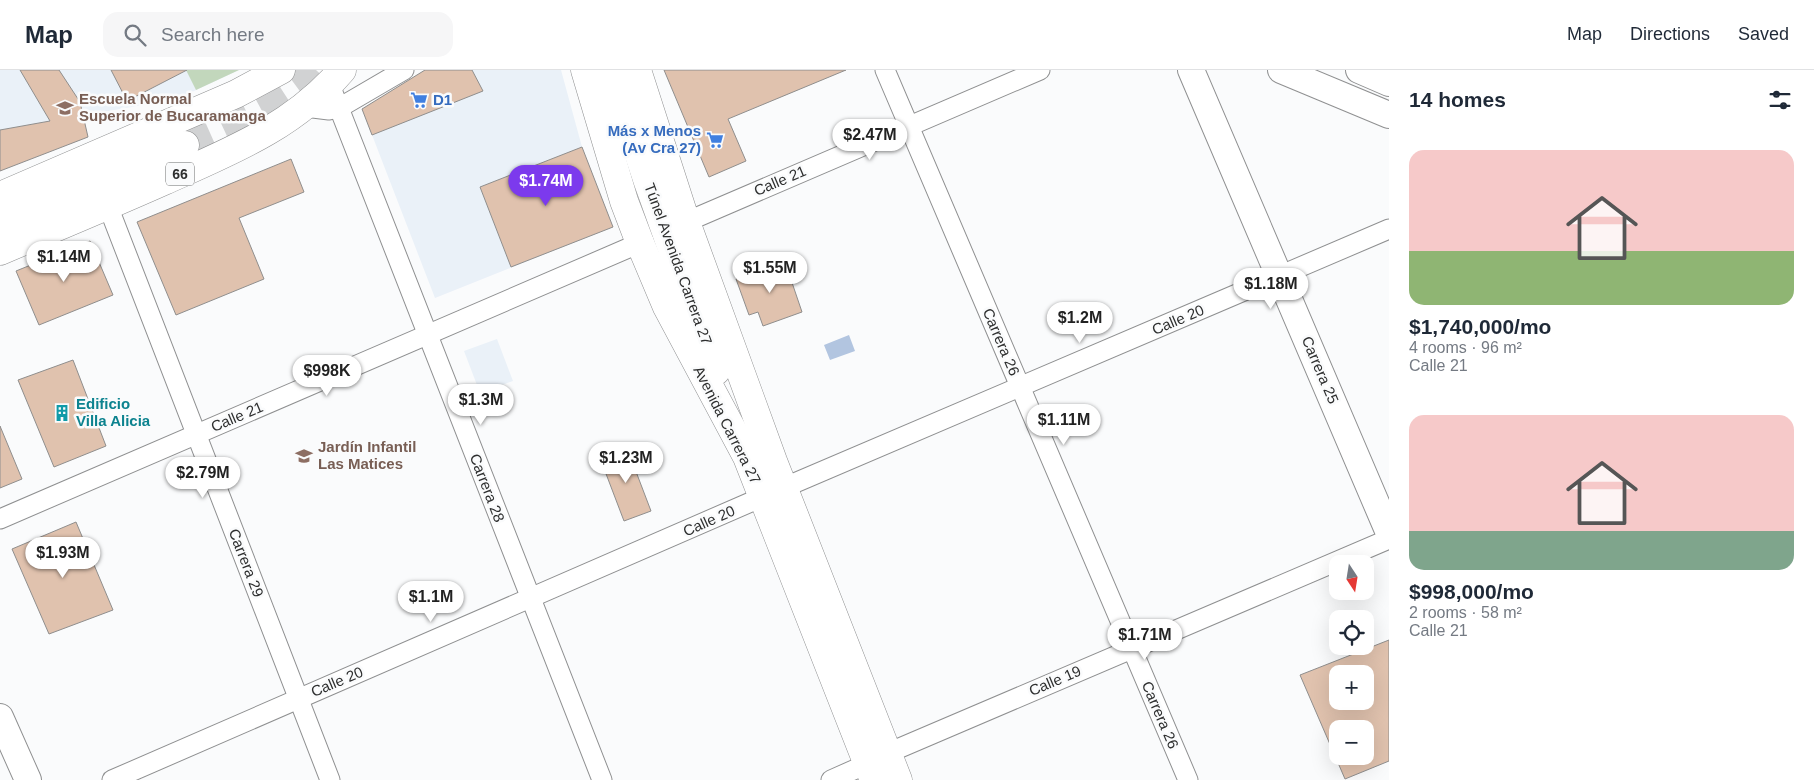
<!DOCTYPE html>
<html lang="en">
<head>
<meta charset="utf-8">
<style>
  :root { --surface:#fff; --page:#f6f6f7; --text:#1f2937; --muted:#747a83; --line:#e0e1e3; --accent:#7c3aed }
  body { margin:0; font-family:Helvetica,sans-serif; background:var(--page); color:var(--text); height:100vh; display:flex; flex-direction:column; font-size:19px; white-space:nowrap }
  * { box-sizing:border-box; margin:0 }
  p { font-size:16px; color:var(--muted) }
  .icon { flex:none; width:28px; height:28px; fill:none; stroke:currentColor; stroke-width:2; stroke-linecap:round; stroke-linejoin:round }
  .map { position:relative; flex:1; overflow:hidden }
  .side { display:flex; flex-direction:column; background:var(--surface); width:425px }
  .side>* { flex:none }
  .needle { width:32px; rotate:168deg }
  .fabs { position:absolute; left:1329px; top:485px; display:grid; gap:10px }
  .fabs a { display:grid; place-items:center; width:45px; height:45px; border-radius:10px; background:var(--surface); box-shadow:0 5px 20px #0002; font-size:25px }
  .price { position:absolute; translate:-50% -42px; padding:0 11px; border-radius:18px; background:#fff; color:#222; font-size:16px; line-height:32px; filter:drop-shadow(0 1px 2px #0008) }
  .price::after { content:''; position:absolute; left:50%; top:30px; width:15px; height:11px; margin-left:-8px; background:inherit; clip-path:polygon(0 0,100% 0,50% 100%) }
  .price.selected { background:var(--accent); color:#fff }
  ul { padding:0; list-style:none }
  li { display:grid; align-content:center; gap:10px; height:265px; padding:0 20px }
  li span { display:grid; place-items:center; height:155px; border-radius:15px; color:#555 }
  li>.icon { margin-inline-start:auto }
  span .icon { width:90px; height:90px; fill:#fffc; stroke-width:1 }
  li b { font-size:21px }
  h2 { display:flex; justify-content:space-between; align-items:center; height:60px; padding:0 20px; font-size:21px }
  header { display:flex; align-items:center; gap:30px; box-sizing:border-box; height:70px; padding:0 25px; background:var(--surface); border-bottom:1px solid var(--line) }
  header strong { font-size:24px }
  nav { display:flex; gap:28px; margin-inline-start:auto; font-size:18px }
  .search { width:350px; height:45px; background:var(--page); display:flex; align-items:center; gap:12px; box-sizing:border-box; padding:0 18px; border-radius:15px; color:var(--muted); font-size:19px }
  main { display:flex; flex:1; min-height:0 }
  .map>svg:first-child { display:block }
  .built { fill:#eaf1f8 }
  .green { fill:#c2d7bc }
  .water { fill:#b2c5e0 }
  .building { fill:#e0c2ae; stroke:#8f8e8d; fill-rule:evenodd }
  .lines { fill:none; stroke-linecap:round; stroke-linejoin:round }
  .primary-tunnel { stroke:#d1d2d3; stroke-width:28; stroke-dasharray:28 14; stroke-linecap:butt }
  .street-casing { stroke:#8f9091; stroke-width:21 }
  .secondary-casing { stroke:#8f9091; stroke-width:28 }
  .primary-casing { stroke:#8f9091; stroke-width:29 }
  .highway-casing { stroke:#8f9091; stroke-width:29 }
  .street { stroke:#fff; stroke-width:19 }
  .secondary { stroke:#fff; stroke-width:26 }
  .primary { stroke:#fff; stroke-width:28 }
  .highway { stroke:#fff; stroke-width:28 }
  .labels { text-anchor:middle; stroke-width:5; stroke-linejoin:round; paint-order:stroke }
  .shield { fill:#fafbfc; stroke:#6b6c6c; stroke-width:1 }
  .shield-label { font-size:14px; font-weight:bold; fill:#2e2f2f }
  .education-label { font-size:15px; font-weight:bold; fill:#785e54; stroke:#fafbfc; text-anchor:start }
  .shop-label { font-size:15px; font-weight:bold; fill:#366cbe; stroke:#fafbfc; text-anchor:start }
  .street-label { font-size:15px; fill:#2e2f2f; stroke:#fafbfc }
  .culture-label { font-size:15px; font-weight:bold; fill:#0d838f; stroke:#fafbfc; text-anchor:start }
</style>
</head>
<body>
<header>
<strong>Map</strong>
<div class="search"><svg class="icon" aria-label="search" viewBox="0 0 24 24"><circle cx="10" cy="10" r="6"/><path d="M15 15l6 6"/></svg>Search here</div>
<nav><a>Map</a><a>Directions</a><a>Saved</a></nav>
</header>
<main>
<div class="map">
<svg width="1389" height="710" viewBox="0 0 1389 710">
  <rect width="100%" height="100%" fill="#fafbfc"/>
  <g class="built">
    <path d="M0,0H239L177,29L0,60Z"/>
    <path d="M425,0H561L582,77L613,157L435,228L362,39Z"/>
    <path d="M497,269L513,311L480,323L464,281Z"/>
  </g>
  <path class="green" d="M186,0H239L196,20Z"/>
  <path class="water" d="M849,265L855,281L830,290L824,275Z"/>
  <g class="building">
    <path d="M20,0H59L80,32L88,67L0,101V60L50,51Z"/>
    <path d="M111,0H187L127,31Z"/>
    <path d="M425,0H472L483,21L372,65L362,39Z"/>
    <path d="M664,0H846L728,49L746,91L709,107Z"/>
    <path d="M582,77L613,157L511,197L480,117Z"/>
    <path d="M291,89L304,122L239,148L264,209L176,245L137,152Z"/>
    <path d="M90,171L113,225L39,255L16,201Z"/>
    <path d="M785,192L802,242L763,256L758,242L749,245L736,209Z"/>
    <path d="M73,290L106,376L54,397L18,310Z"/>
    <path d="M0,356L22,409L0,418Z"/>
    <path d="M627,378L651,441L624,451L600,388Z"/>
    <path d="M76,452L113,540L49,564L12,479Z"/>
    <path d="M1389,570V691L1345,709L1300,605ZM1338,604H1365V631H1338ZM1338,659H1365V686H1338Z"/>
  </g>
  <g class="lines">
    <path class="primary-tunnel" d="M185,75C223,58 288,31 316,0"/>
    <g class="street-casing">
      <g id="street">
        <path d="M885,0L1188,710"/>
        <path d="M330,15L602,710"/>
        <path d="M305,37L329,40L339,38L404,0"/>
        <path d="M108,136L330,710"/>
        <path d="M686,152L1040,0"/>
        <path d="M0,449L640,173"/>
        <path d="M888,683L1389,469"/>
        <path d="M112,710L783,418L1389,159"/>
        <path d="M831,710L867,694"/>
      </g>
    </g>
    <g class="secondary-casing">
      <g id="secondary">
        <path d="M1191,0L1389,463"/>
        <path d="M1281,0L1389,45"/>
        <path d="M1359,0L1389,13"/>
        <path d="M0,647L28,710"/>
      </g>
    </g>
    <g class="primary-casing">
      <g id="primary">
        <path d="M585,0L624,131L640,173L667,237L747,387L874,710"/>
        <path d="M611,0L648,112L716,301"/>
        <path d="M637,0L686,152L773,391L898,710"/>
        <path d="M0,154L185,75"/>
      </g>
    </g>
    <g class="highway-casing">
      <g id="highway">
        <path d="M0,126L236,24L281,0"/>
        <path d="M0,181C55,158 110,135 164,111C231,81 293,57 342,0"/>
      </g>
    </g>
    <use href="#street" class="street"/>
    <use href="#secondary" class="secondary"/>
    <use href="#primary" class="primary"/>
    <use href="#highway" class="highway"/>
  </g>
  <defs>
    <g id="supermarket-bare" transform="scale(1.35)"><path d="M-6-5.5h2.5l.6 2H6L4.5 2H-2.5L-4.4-4H-6ZM-1.5 3.2a1.3 1.3 0 1 0 .1 0ZM3 3.2a1.3 1.3 0 1 0 .1 0Z" fill="#3f7fe0" stroke="#fafbfc" stroke-width="2.5" paint-order="stroke"/></g>
    <g id="school-bare" transform="scale(1.35)"><path d="M0-5L7-2L0 1L-7-2ZM-4 1L0 2.5L4 1V4Q0 6-4 4Z" fill="#8d6e63" stroke="#fafbfc" stroke-width="2.5" paint-order="stroke"/></g>
    <g id="building-bare" transform="scale(1.35)"><path d="M-4-6H4V6H1V3H-1V6H-4ZM-2.5-4.3h1.7v1.8h-1.7ZM.8-4.3h1.7v1.8H.8ZM-2.5-1h1.7V.8h-1.7ZM.8-1h1.7V.8H.8Z" fill="#0f9aa8" stroke="#fafbfc" stroke-width="2.5" paint-order="stroke"/></g>
  </defs>
  <g fill-rule="evenodd">
    <use href="#supermarket-bare" x="419" y="30"/>
    <use href="#school-bare" x="65" y="38"/>
    <use href="#supermarket-bare" x="715" y="70"/>
    <use href="#building-bare" x="62" y="343"/>
    <use href="#school-bare" x="304" y="386"/>
  </g>
  <g class="labels">
    <rect class="shield" x="166" y="92.5" width="28" height="23" rx="4"/>
    <g class="shield-label">
      <text x="180" y="109">66</text>
    </g>
    <g class="education-label">
      <text x="79" y="34">Escuela Normal<tspan x="79" dy="17">Superior de Bucaramanga</tspan></text>
      <text x="318" y="382">Jardín Infantil<tspan x="318" dy="17">Las Matices</tspan></text>
    </g>
    <g class="shop-label">
      <text x="433" y="35">D1</text>
      <text x="701" y="66" text-anchor="end">Más x Menos<tspan x="701" dy="17">(Av Cra 27)</tspan></text>
    </g>
    <g class="street-label">
      <text transform="translate(780 111) rotate(-23)" y="5">Calle 21</text>
      <text transform="translate(678 194) rotate(70)" y="5">Túnel Avenida Carrera 27</text>
      <text transform="translate(1178 250) rotate(-23)" y="5">Calle 20</text>
      <text transform="translate(1001 272) rotate(67)" y="5">Carrera 26</text>
      <text transform="translate(1320 300) rotate(67)" y="5">Carrera 25</text>
      <text transform="translate(237 347) rotate(-23)" y="5">Calle 21</text>
      <text transform="translate(727 355) rotate(63)" y="5">Avenida Carrera 27</text>
      <text transform="translate(487 418) rotate(69)" y="5">Carrera 28</text>
      <text transform="translate(709 451) rotate(-24)" y="5">Calle 20</text>
      <text transform="translate(246 493) rotate(69)" y="5">Carrera 29</text>
      <text transform="translate(1055 611) rotate(-23)" y="5">Calle 19</text>
      <text transform="translate(337 612) rotate(-23)" y="5">Calle 20</text>
      <text transform="translate(1160 645) rotate(67)" y="5">Carrera 26</text>
    </g>
    <g class="culture-label">
      <text x="76" y="339">Edificio<tspan x="76" dy="17">Villa Alicia</tspan></text>
    </g>
  </g>
</svg>
<div class="fabs">
<a><svg class="needle" viewBox="-14 -14 28 28"><path d="M0-13l5 13h-10z" fill="#e53935"/><path d="M0 13l5-13h-10z" fill="#747a83"/></svg></a>
<a><svg class="icon" aria-label="locate" viewBox="0 0 24 24"><circle cx="12" cy="12" r="6"/><path d="M12 2v4M12 18v4M2 12h4M18 12h4"/></svg></a>
<a>+</a>
<a>−</a>
</div>
<b class="price" style="left:870px;top:91px">$2.47M</b>
<b class="price selected" style="left:546px;top:137px">$1.74M</b>
<b class="price" style="left:64px;top:213px">$1.14M</b>
<b class="price" style="left:770px;top:224px">$1.55M</b>
<b class="price" style="left:1271px;top:240px">$1.18M</b>
<b class="price" style="left:1080px;top:274px">$1.2M</b>
<b class="price" style="left:327px;top:327px">$998K</b>
<b class="price" style="left:481px;top:356px">$1.3M</b>
<b class="price" style="left:1064px;top:376px">$1.11M</b>
<b class="price" style="left:626px;top:414px">$1.23M</b>
<b class="price" style="left:203px;top:429px">$2.79M</b>
<b class="price" style="left:63px;top:509px">$1.93M</b>
<b class="price" style="left:431px;top:553px">$1.1M</b>
<b class="price" style="left:1145px;top:591px">$1.71M</b>
</div>
<section class="side">
<h2>14 homes<svg class="icon" aria-label="filters" viewBox="0 0 24 24"><path d="M4 7h16M4 17h16"/><circle cx="9" cy="7" r="2"/><circle cx="15" cy="17" r="2"/></svg></h2>
<ul>
<li><span style="background:linear-gradient(#f6c9c9 65%,#8fb573 0)"><svg class="icon" aria-label="home" viewBox="0 0 24 24"><path d="M3 11l9-7 9 7M6 9v11h12V9"/></svg></span><div><b>$1,740,000/mo</b><p>4 rooms · 96 m²</p><p>Calle 21</p></div></li>
<li><span style="background:linear-gradient(#f6c9c9 75%,#7fa58c 0)"><svg class="icon" aria-label="home" viewBox="0 0 24 24"><path d="M3 11l9-7 9 7M6 9v11h12V9"/></svg></span><div><b>$998,000/mo</b><p>2 rooms · 58 m²</p><p>Calle 21</p></div></li>
</ul>
</section>
</main>
</body>
</html>
